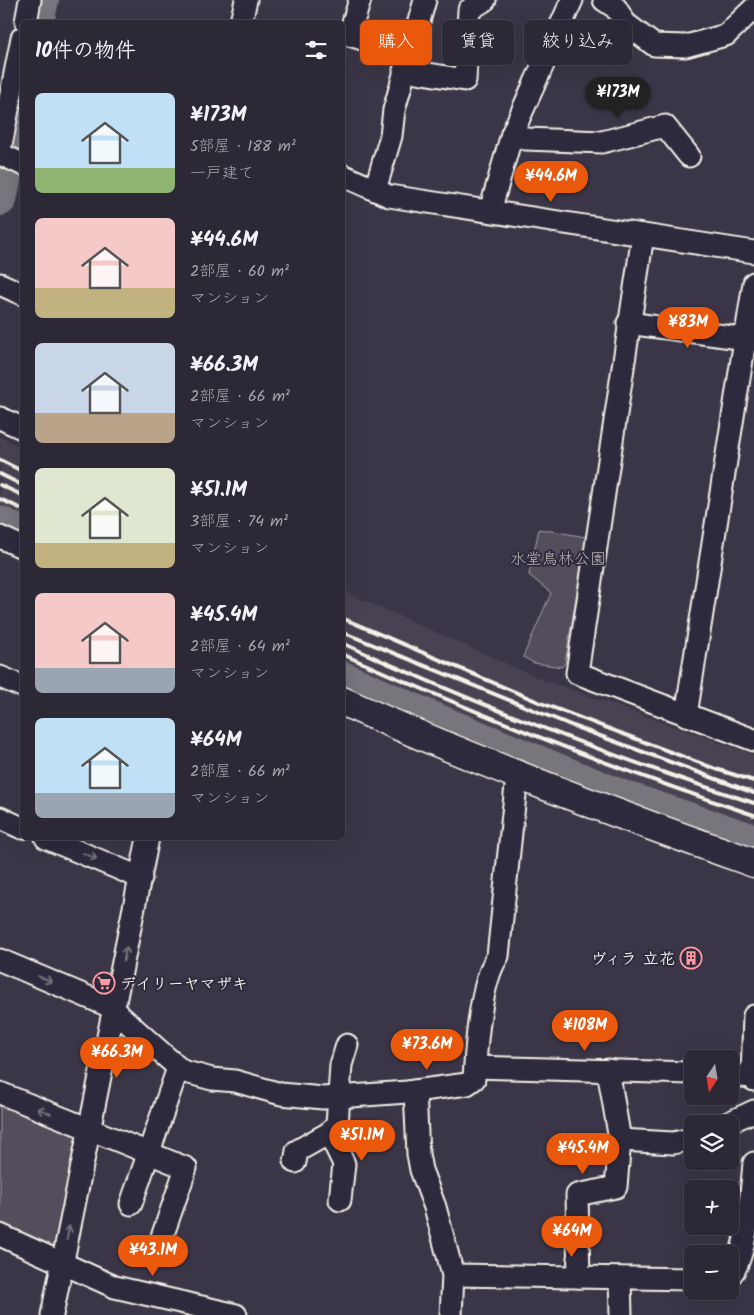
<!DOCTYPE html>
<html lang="ja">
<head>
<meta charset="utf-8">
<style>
  :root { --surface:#2c2835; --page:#383441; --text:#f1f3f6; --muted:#a6a6ad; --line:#484450; --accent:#ea580c }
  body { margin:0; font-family:Kalam,"Klee One",sans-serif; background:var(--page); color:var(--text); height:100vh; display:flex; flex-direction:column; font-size:19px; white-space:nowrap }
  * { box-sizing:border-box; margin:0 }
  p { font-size:16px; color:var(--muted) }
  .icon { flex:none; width:28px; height:28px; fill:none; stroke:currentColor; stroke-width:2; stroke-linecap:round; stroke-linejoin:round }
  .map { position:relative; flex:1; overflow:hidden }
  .details { position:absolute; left:20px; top:20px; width:325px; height:820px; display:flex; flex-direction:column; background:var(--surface); border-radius:8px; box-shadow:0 5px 20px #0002,0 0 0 1px var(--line) }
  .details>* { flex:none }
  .guide { position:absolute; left:360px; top:20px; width:319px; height:45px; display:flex; gap:10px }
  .needle { width:32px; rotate:192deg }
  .controls { position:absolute; left:684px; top:1050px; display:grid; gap:10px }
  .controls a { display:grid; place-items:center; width:55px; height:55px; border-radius:8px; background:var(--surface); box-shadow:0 5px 20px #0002,0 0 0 1px var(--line); font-size:25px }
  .price { position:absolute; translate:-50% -42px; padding:0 11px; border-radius:18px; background:var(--accent); color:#fff; font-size:16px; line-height:32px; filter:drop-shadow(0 1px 2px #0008) }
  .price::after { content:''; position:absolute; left:50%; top:30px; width:15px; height:11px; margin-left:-8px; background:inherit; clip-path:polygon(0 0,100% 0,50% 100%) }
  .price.on { background:#222; color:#fff }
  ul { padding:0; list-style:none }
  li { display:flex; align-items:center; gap:15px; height:125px; padding:0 15px }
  li span { display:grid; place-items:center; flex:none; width:140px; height:100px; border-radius:8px; color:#555 }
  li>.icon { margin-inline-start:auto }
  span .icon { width:60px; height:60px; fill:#fffc; stroke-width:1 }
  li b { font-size:21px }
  h2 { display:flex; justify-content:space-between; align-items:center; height:60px; padding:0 15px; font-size:21px }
  .tag { padding:0 18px; border-radius:8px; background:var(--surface); box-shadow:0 5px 20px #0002,0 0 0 1px var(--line); font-size:18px; line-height:45px }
  .tag.on { background:var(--accent); color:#fff }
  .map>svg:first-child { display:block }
  .built { fill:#484352 }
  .green { fill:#534e5c; stroke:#a4a0a2 }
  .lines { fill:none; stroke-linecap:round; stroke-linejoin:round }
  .river { stroke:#78747b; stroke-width:34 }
  .street-casing { stroke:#f4f1e8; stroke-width:25 }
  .secondary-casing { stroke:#f4f1e8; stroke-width:31 }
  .street { stroke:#2f2a3d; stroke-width:21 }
  .secondary { stroke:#2f2a3d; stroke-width:28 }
  .rail { stroke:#f4f1e8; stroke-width:4 }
  .oneway { stroke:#747079 }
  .labels { text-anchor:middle; stroke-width:4; stroke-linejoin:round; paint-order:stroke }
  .park-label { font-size:16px; fill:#bcb8b7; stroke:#2f2a3d }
  .poi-label { font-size:16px; font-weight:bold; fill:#f4f1e8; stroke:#2f2a3d; text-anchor:end }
</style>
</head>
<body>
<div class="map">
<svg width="754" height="1315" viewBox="0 0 754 1315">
  <rect width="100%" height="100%" fill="#3b3647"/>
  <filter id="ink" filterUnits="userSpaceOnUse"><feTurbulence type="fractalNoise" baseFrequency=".02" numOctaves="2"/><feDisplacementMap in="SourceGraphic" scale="10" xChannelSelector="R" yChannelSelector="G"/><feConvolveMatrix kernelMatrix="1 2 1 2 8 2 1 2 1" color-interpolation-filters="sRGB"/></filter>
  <g filter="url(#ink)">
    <g class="built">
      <path d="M0,437L22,447V530L0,519Z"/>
      <path d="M343,591L536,677L754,755V838L619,792L343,675Z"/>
    </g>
    <g class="green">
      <path d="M539,529L586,537L565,663L562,667L534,663L523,657L551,593L529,575Z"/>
      <path d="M0,1101L73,1131L79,1139L60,1244L50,1247L0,1227Z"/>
    </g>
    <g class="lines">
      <g class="river">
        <path d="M37,22L42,0"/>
        <path d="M0,199L22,93"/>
        <path d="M0,523L22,533"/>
        <path d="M342,678L438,721L620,796L754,841"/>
      </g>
      <g class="street-casing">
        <g id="street">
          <path d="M360,0L349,35L409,53"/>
          <path d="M604,0L616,8L625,23L654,45L686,46L726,35L754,8"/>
          <path d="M26,22L30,0"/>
          <path d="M241,22L246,0"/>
          <path d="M404,70L465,80L469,10L485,0"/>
          <path d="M512,134L526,139L602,142L665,126L689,156"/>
          <path d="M0,150L22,38"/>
          <path d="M0,154L22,164"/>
          <path d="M342,175L389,196L754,252"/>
          <path d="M375,190L391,136L394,110L425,0"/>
          <path d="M490,211L512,134L572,0"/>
          <path d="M643,235L577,673L754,740"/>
          <path d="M0,284L22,294"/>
          <path d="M628,323L754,340"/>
          <path d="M0,418L22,428"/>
          <path d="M0,537L22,547"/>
          <path d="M0,677L22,686"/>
          <path d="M686,715L754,283"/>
          <path d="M0,818L22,828"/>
          <path d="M46,838L141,878"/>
          <path d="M0,960L109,1006L182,1071L212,1079L235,1081L281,1094L323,1098L407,1092L467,1084L474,1079C476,1047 480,982 498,956L517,776"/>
          <path d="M475,1067L692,1073"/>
          <path d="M730,1075L752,1077L754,1080"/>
          <path d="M752,1077L754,1016"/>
          <path d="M415,1091L418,1154L421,1170L435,1207L453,1275L451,1315"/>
          <path d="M0,1093L186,1168L162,1237"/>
          <path d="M726,1124L754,1111"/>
          <path d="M329,1133L344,1164L340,1200"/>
          <path d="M620,1140L673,1143L692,1139"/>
          <path d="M295,1162L297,1151L329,1133L337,1125L341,1065L347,1045"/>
          <path d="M131,1204L178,1068"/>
          <path d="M0,1235L115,1287L236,1315"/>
          <path d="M453,1275L692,1279"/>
          <path d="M730,1275C746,1264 752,1185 754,1163"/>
          <path d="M579,1277L577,1195L616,1187L620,1140L608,1070"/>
          <path d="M620,1278L621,1315"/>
          <path d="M52,1315L148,838"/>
        </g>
      </g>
      <g class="secondary-casing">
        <path id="secondary" d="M342,701C477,762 615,814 754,863"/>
      </g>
      <use href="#street" class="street"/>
      <use href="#secondary" class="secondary"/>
      <g class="rail">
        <path d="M0,460L22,471"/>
        <path d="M0,474L22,485"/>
        <path d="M0,485L22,495"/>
        <path d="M0,499L22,509"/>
        <path d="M342,618L541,703L716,769L754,781"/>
        <path d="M342,632L573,726L754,793"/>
        <path d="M342,643C476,704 614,758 754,803"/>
        <path d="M342,654C477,714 614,769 754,815"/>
      </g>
    </g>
    <defs><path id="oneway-shaft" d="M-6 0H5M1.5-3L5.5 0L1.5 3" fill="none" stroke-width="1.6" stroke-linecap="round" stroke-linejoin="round" transform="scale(1.25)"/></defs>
    <g class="oneway">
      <use href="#oneway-shaft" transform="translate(90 856) rotate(23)"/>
      <use href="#oneway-shaft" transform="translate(125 954) rotate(-78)"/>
      <use href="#oneway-shaft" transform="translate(45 979) rotate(23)"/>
      <use href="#oneway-shaft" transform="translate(44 1111) rotate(-158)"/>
      <use href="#oneway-shaft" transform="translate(68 1233) rotate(-79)"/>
    </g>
  </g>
  <defs>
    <g id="building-ring" transform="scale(1.125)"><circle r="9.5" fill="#2f2a3d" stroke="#ff9aa2" stroke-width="1.5"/><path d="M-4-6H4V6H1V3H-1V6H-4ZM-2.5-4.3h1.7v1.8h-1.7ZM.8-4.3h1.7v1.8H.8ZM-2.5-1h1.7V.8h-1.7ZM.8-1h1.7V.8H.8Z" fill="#ff9aa2"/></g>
    <g id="supermarket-ring" transform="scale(1.125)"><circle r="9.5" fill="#2f2a3d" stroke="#ff9aa2" stroke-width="1.5"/><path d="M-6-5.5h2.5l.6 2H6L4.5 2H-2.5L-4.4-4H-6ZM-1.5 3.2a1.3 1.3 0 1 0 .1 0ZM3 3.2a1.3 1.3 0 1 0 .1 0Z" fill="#ff9aa2"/></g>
  </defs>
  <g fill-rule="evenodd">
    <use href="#building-ring" x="691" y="958"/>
    <use href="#supermarket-ring" x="104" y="983"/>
  </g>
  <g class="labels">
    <g class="park-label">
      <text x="558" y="564">水堂鳥林公園</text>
    </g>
    <g class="poi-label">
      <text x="675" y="964">ヴィラ 立花</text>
      <text x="120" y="989" text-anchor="start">デイリーヤマザキ</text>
    </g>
  </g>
</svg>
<div class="controls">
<a><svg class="needle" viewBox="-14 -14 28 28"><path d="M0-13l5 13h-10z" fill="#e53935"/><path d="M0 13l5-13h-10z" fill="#a6a6ad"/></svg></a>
<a><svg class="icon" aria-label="layers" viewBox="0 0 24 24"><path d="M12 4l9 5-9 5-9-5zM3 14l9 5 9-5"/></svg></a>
<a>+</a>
<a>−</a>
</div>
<b class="price on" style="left:618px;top:119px">¥173M</b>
<b class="price" style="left:551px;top:203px">¥44.6M</b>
<b class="price" style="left:688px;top:349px">¥83M</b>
<b class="price" style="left:585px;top:1052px">¥108M</b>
<b class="price" style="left:427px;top:1071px">¥73.6M</b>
<b class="price" style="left:117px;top:1079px">¥66.3M</b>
<b class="price" style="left:362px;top:1162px">¥51.1M</b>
<b class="price" style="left:583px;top:1175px">¥45.4M</b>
<b class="price" style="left:572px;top:1258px">¥64M</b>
<b class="price" style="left:153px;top:1277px">¥43.1M</b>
<div class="guide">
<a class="tag on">購入</a>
<a class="tag">賃貸</a>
<a class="tag">絞り込み</a>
</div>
<section class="details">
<h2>10件の物件<svg class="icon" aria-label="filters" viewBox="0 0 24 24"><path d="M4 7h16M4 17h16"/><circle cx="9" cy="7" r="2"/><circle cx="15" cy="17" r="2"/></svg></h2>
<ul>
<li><span style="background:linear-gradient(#bfe0f5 75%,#8fb573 0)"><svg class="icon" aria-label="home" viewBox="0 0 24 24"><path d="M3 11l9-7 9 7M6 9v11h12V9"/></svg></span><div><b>¥173M</b><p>5部屋 · 188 m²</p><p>一戸建て</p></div></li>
<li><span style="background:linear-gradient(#f6c9c9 70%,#c2b280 0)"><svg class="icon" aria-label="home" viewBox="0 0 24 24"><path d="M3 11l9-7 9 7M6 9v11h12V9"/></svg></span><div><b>¥44.6M</b><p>2部屋 · 60 m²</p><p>マンション</p></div></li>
<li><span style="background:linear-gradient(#c9d6e8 70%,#b9a48a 0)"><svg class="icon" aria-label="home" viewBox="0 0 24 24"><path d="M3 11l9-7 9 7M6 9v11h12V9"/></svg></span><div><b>¥66.3M</b><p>2部屋 · 66 m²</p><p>マンション</p></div></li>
<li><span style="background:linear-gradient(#dfe7d0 75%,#c2b280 0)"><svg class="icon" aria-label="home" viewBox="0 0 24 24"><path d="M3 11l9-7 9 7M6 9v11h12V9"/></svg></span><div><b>¥51.1M</b><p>3部屋 · 74 m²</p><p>マンション</p></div></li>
<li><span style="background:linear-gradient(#f6c9c9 75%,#9aa5b1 0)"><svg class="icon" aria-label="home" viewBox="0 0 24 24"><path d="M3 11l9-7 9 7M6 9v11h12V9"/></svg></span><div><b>¥45.4M</b><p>2部屋 · 64 m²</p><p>マンション</p></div></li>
<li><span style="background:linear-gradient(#bfe0f5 75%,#9aa5b1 0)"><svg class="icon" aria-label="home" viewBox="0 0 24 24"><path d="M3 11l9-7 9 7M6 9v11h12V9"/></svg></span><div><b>¥64M</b><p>2部屋 · 66 m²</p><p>マンション</p></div></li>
</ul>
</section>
</div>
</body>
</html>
